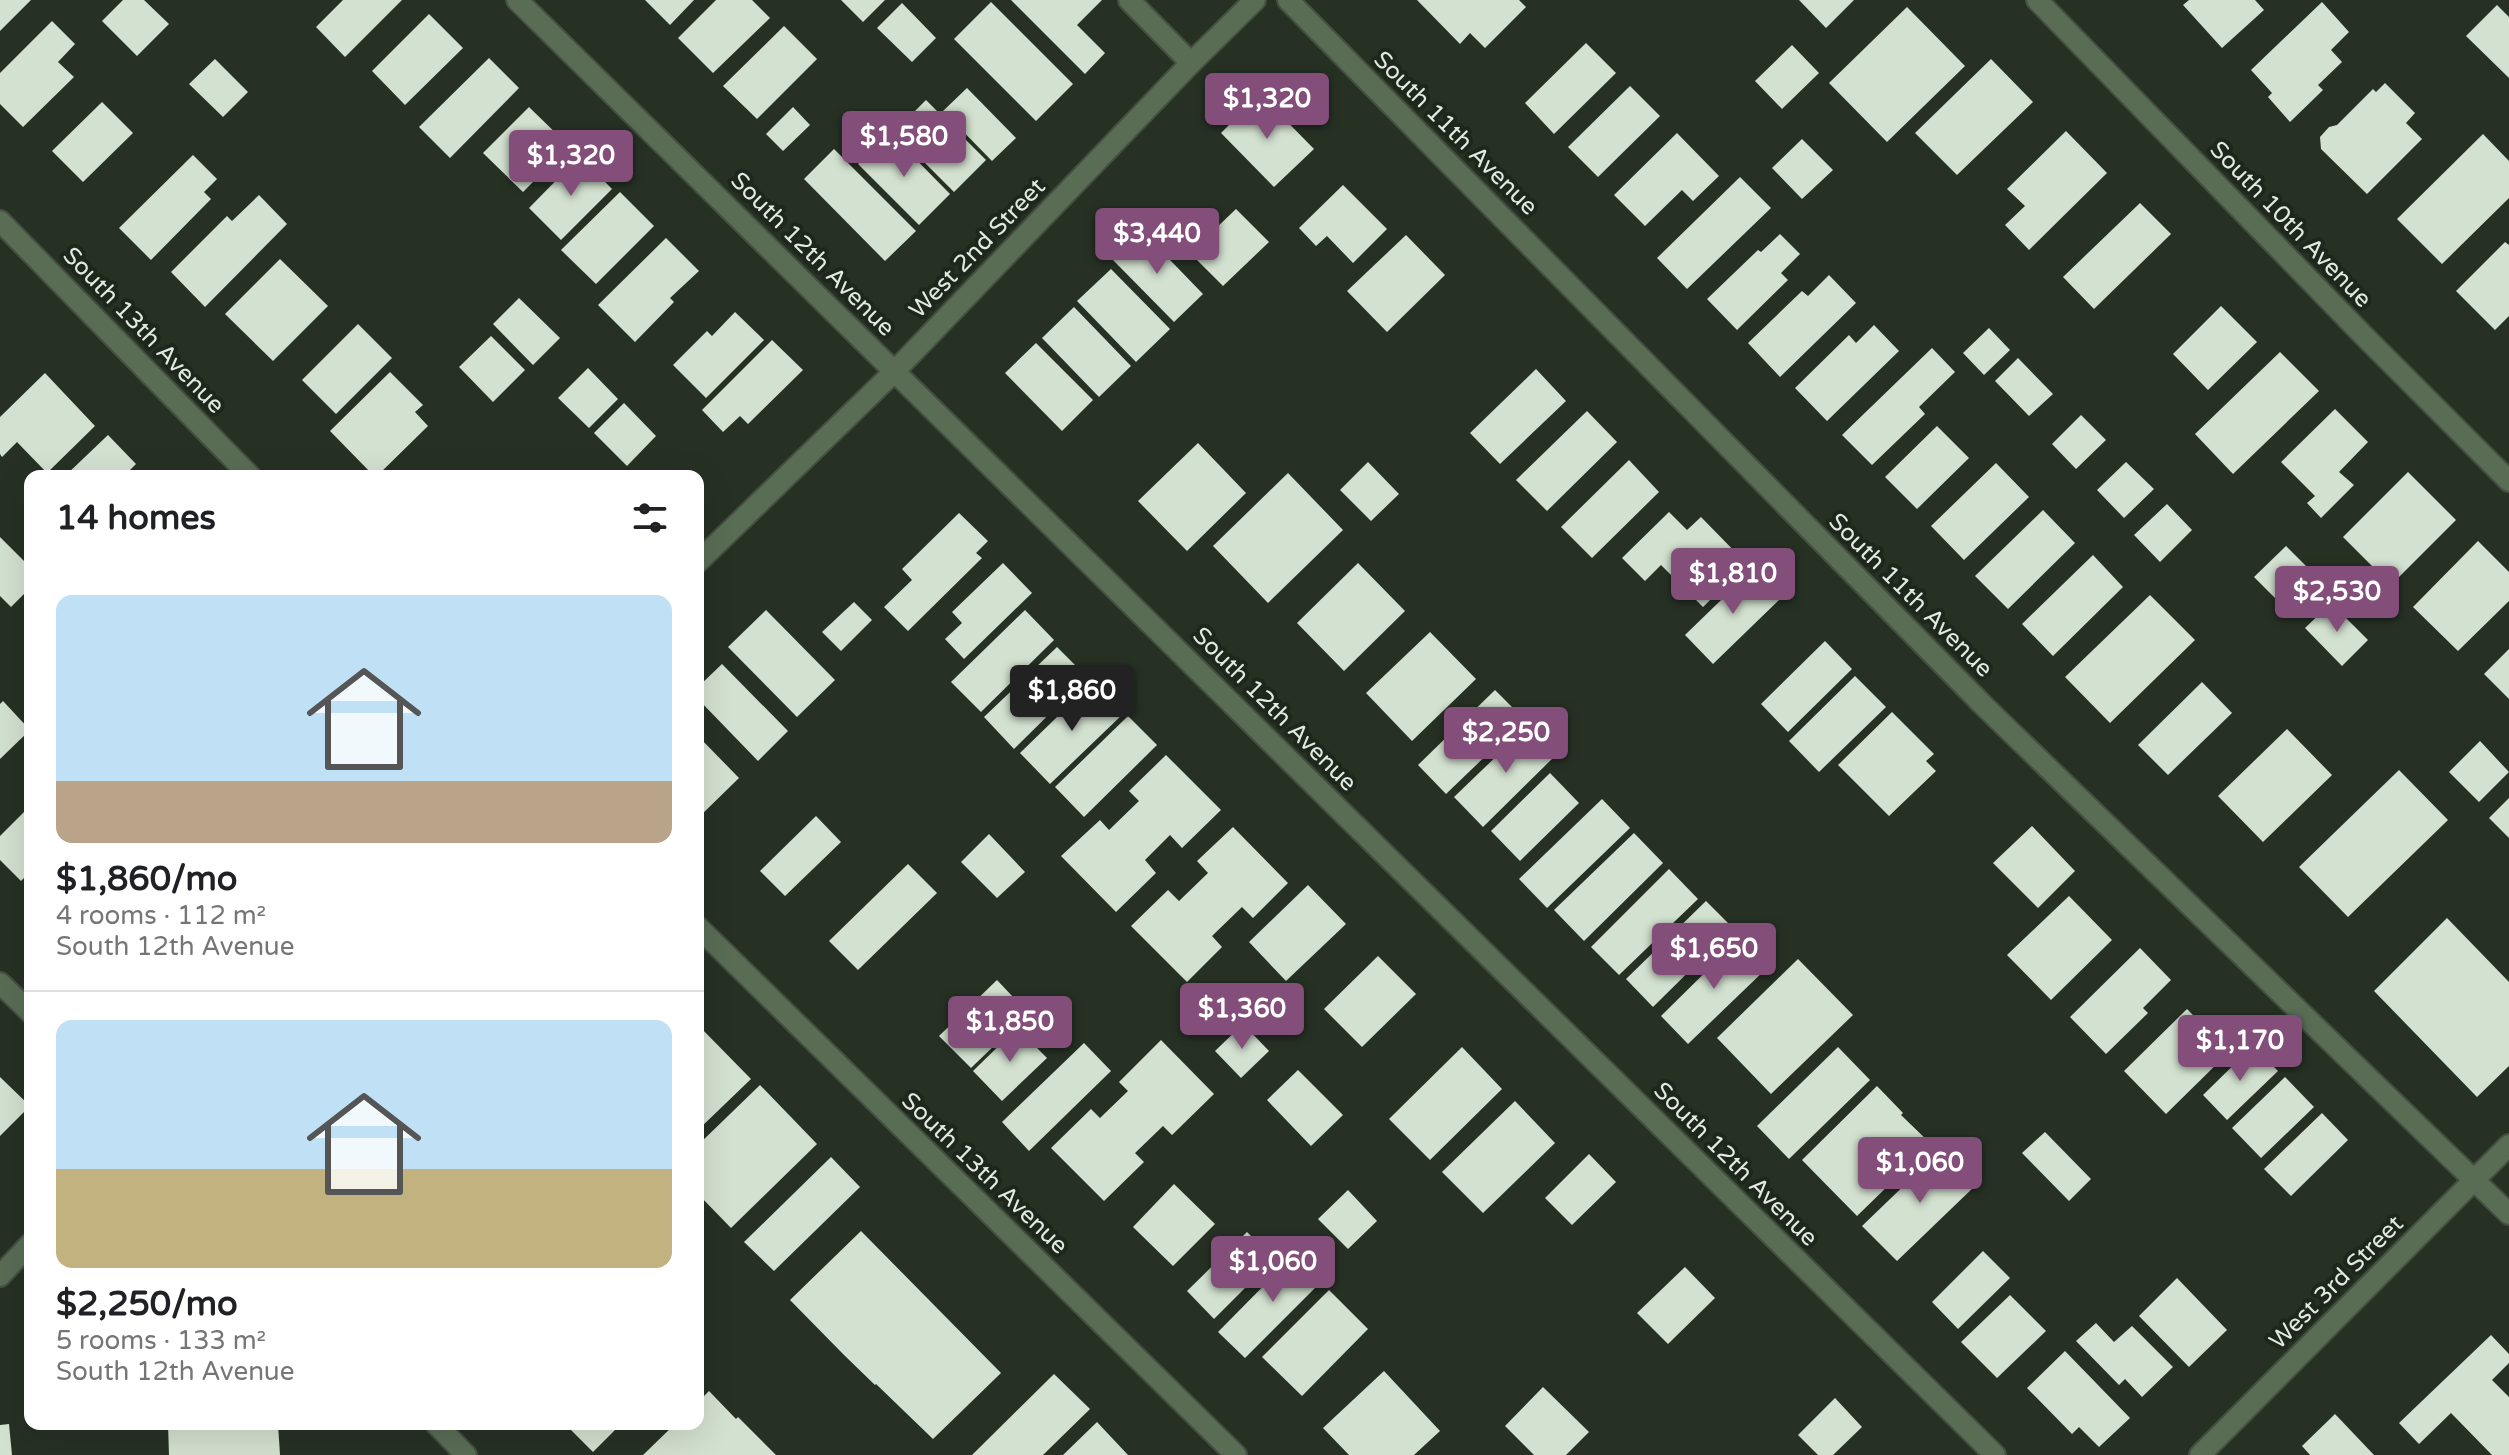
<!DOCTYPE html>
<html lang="en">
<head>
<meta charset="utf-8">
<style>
  :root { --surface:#fff; --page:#f2f2f2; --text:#202124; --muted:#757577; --line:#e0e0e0; --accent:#834e7a }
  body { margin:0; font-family:"Varela Round",sans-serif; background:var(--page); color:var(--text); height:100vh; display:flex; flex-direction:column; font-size:30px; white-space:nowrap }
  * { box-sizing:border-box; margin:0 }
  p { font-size:26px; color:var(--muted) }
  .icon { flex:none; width:44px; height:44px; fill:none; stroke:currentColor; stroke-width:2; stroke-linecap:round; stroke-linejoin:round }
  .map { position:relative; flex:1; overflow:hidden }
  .details { position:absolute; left:24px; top:470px; width:680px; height:960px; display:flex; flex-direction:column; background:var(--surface); border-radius:16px; box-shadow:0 8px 32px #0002 }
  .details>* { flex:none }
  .price { position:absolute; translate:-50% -68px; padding:0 18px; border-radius:8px; background:var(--accent); color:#fff; font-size:26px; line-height:52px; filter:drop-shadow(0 2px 4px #0008) }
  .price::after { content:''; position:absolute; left:50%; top:48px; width:24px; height:18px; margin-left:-12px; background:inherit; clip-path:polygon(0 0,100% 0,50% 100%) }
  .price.selected { background:#222; color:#fff }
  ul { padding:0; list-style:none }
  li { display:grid; align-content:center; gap:16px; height:424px; padding:0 32px }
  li+li { border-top:2px solid var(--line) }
  li span { display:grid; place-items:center; height:248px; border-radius:16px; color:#555 }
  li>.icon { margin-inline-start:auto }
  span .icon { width:144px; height:144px; fill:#fffc; stroke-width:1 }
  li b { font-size:34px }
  h2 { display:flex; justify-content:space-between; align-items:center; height:96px; padding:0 32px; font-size:34px }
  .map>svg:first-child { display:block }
  .building { fill:#d3e1d0 }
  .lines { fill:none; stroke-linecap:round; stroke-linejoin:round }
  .minor-casing { stroke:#444f42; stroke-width:24 }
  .minor { stroke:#596d55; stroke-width:20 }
  .labels { text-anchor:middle; stroke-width:8; stroke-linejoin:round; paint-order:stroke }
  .street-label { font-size:24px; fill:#e3eae1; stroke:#1d271b }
</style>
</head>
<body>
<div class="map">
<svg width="2509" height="1455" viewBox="0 0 2509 1455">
  <rect width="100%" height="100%" fill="#263124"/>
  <g class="building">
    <path d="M0,0H31L0,31Z"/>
    <path d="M123,0H144L169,24L137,56L102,21Z"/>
    <path d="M343,0H402L345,57L316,27Z"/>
    <path d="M645,0H694L670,25Z"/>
    <path d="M716,0H752L770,18L713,73L678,38Z"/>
    <path d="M841,0H885L863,22Z"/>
    <path d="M1011,0H1102L1077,25L1105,53L1085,74Z"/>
    <path d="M1417,0H1519L1526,7L1485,48L1470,33L1460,44Z"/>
    <path d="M1799,0H1854L1826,28Z"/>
    <path d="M2189,0H2255L2264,10L2222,48L2183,5Z"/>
    <path d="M991,2L1073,84L1036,121L954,39Z"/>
    <path d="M2322,2L2349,32L2331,50L2342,62L2318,85L2323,90L2290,122L2268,97L2272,93L2251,70Z"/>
    <path d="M902,3L936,38L912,62L877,28Z"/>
    <path d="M2497,5L2509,17V78L2466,36Z"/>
    <path d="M1907,7L1965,66L1887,142L1829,83Z"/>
    <path d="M429,14L463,48L405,105L372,71Z"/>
    <path d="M52,21L75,44L58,62L74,77L23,127L0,104V73Z"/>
    <path d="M784,26L817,59L757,119L723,86Z"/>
    <path d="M1586,43L1616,73L1554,134L1525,103Z"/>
    <path d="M1792,45L1819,73L1782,109L1755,81Z"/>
    <path d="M489,58L519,88L450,158L419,127Z"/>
    <path d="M215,59L248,92L223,117L189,84Z"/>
    <path d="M1991,59L2033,102L1957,175L1915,133Z"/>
    <path d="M2385,83L2415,113L2406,123L2422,139L2367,194L2321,149L2320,137L2329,127L2337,125L2373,89L2376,92Z"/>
    <path d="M1630,86L1660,116L1598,177L1568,147Z"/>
    <path d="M967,88L1016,138L992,161L943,111Z"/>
    <path d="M1260,94L1314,149L1274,187L1221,133Z"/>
    <path d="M926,100L986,160L954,192L894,132Z"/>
    <path d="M102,102L133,133L83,182L52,151Z"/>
    <path d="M529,107L569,146L523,192L483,153Z"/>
    <path d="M793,107L810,125L783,151L766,134Z"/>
    <path d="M2066,131L2107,173L2029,250L2005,225L2025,206L2007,189Z"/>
    <path d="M890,133L950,194L919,225L858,164Z"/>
    <path d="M1677,133L1719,176L1693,201L1682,190L1645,226L1614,195Z"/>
    <path d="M2483,134L2509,161V198L2442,264L2397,219Z"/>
    <path d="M1802,139L1833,170L1802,199L1772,168Z"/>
    <path d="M834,149L916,231L885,261L804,179Z"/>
    <path d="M193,155L217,179L204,192L211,199L151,260L119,228Z"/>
    <path d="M580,156L612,189L561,240L529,208Z"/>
    <path d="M1740,177L1771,208L1687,289L1657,258Z"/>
    <path d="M1343,185L1387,229L1353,263L1327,236L1316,246L1299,228Z"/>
    <path d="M620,192L654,226L596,284L561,250Z"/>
    <path d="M259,195L287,224L205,307L171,272L227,216L232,221Z"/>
    <path d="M2140,203L2171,234L2094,309L2063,277Z"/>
    <path d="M1236,209L1269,242L1223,286L1190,253Z"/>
    <path d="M1140,229L1203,294L1174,322L1111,258Z"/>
    <path d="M1780,234L1800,254L1781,273L1788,280L1737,330L1707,299L1758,250L1761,252Z"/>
    <path d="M1406,235L1445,275L1387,332L1347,291Z"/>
    <path d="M666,238L699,271L670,298L674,302L635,342L598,305Z"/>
    <path d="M2505,242L2509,245V316L2495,330L2456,291Z"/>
    <path d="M280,259L328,306L273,361L225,314Z"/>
    <path d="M1111,269L1170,329L1136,362L1077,301Z"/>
    <path d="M1829,275L1856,303L1780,377L1748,343L1802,291L1808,296Z"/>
    <path d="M519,298L560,338L533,365L493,324Z"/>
    <path d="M2221,306L2257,342L2208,390L2173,354Z"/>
    <path d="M1074,307L1131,366L1099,397L1042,338Z"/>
    <path d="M735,312L764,340L706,398L673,365L707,331L712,336Z"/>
    <path d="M358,324L392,358L336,414L302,380Z"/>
    <path d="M1874,325L1899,351L1827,421L1795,388L1849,335L1856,343Z"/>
    <path d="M1989,328L2010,350L1984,375L1963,353Z"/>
    <path d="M491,336L525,370L493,402L459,367Z"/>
    <path d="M772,340L803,370L748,424L740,416L723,432L702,410Z"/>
    <path d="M1036,343L1093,400L1062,431L1005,373Z"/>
    <path d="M1932,348L1955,372L1919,407L1925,414L1872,465L1842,435Z"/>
    <path d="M2280,352L2319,391L2233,474L2195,434Z"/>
    <path d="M2018,358L2053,394L2029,416L1995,381Z"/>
    <path d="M588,368L618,399L589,428L558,398Z"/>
    <path d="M1536,369L1566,401L1500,464L1470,433Z"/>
    <path d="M390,372L423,405L415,412L428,426L377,476H374L330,431Z"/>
    <path d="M45,373L95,426L47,473L17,442L2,457L0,454V417Z"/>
    <path d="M624,403L656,436L627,466L594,433Z"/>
    <path d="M2335,409L2368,442L2339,472L2354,485L2321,518L2307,503L2315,496L2281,462Z"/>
    <path d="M1587,411L1617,442L1547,511L1516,480Z"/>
    <path d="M2081,415L2106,440L2076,469L2052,444Z"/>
    <path d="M1937,426L1969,458L1917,509L1885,477Z"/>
    <path d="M108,435L136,464L124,476H65Z"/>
    <path d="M1198,443L1246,493L1187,551L1138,501Z"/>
    <path d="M1629,460L1659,492L1592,558L1561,527Z"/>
    <path d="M1368,462L1399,494L1371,521L1340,490Z"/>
    <path d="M2126,462L2154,489L2124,518L2097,490Z"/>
    <path d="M1996,463L2029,497L1964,560L1931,526Z"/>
    <path d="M2408,472L2456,520L2391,585L2343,537Z"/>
    <path d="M1288,473L1343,530L1268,603L1213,546Z"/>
    <path d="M2167,504L2192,530L2160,562L2134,535Z"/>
    <path d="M2043,510L2075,543L2008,609L1975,576Z"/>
    <path d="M1669,512L1687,530L1701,517L1747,564L1703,607L1661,565L1645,581L1622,558Z"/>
    <path d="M959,513L988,541L976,553L982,558L908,631L884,607L912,580L902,569Z"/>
    <path d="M0,537L30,567V588L11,607L0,596Z"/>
    <path d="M2478,541L2509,572V601L2458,651L2413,607Z"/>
    <path d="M2286,546L2307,567L2275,598L2254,577Z"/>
    <path d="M2093,555L2123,587L2053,656L2022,624Z"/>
    <path d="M1003,563L1032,593L964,659L945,639L962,623L952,612Z"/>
    <path d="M1358,563L1405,611L1344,671L1297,623Z"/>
    <path d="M1753,569L1781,598L1713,664L1685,635Z"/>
    <path d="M2150,595L2195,640L2110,723L2065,677Z"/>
    <path d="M854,602L872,620L841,651L822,632Z"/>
    <path d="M2331,603L2368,640L2342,666L2305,628Z"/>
    <path d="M766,610L835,680L797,717L728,647Z"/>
    <path d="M1025,610L1054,640L981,712L951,682Z"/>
    <path d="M1430,632L1476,679L1412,741L1366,693Z"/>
    <path d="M1825,641L1852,669L1788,732L1761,704Z"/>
    <path d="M1057,647L1087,677L1014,749L984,717Z"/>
    <path d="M2509,649V699L2484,674Z"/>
    <path d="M722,664L788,731L758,761L698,699V687Z"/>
    <path d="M1855,676L1886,707L1819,772L1789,741Z"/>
    <path d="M1093,682L1124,713L1050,784L1020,753Z"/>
    <path d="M2202,682L2232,713L2168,775L2138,745Z"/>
    <path d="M1495,690L1524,719L1446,794L1418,765Z"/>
    <path d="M3,701L30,730L0,759V704Z"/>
    <path d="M1892,712L1934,754L1926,761L1936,771L1889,816L1838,765Z"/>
    <path d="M1128,716L1157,745L1084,817L1055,787Z"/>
    <path d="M1530,724L1558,753L1483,827L1454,797Z"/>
    <path d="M2287,729L2332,775L2263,842L2218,796Z"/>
    <path d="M698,736L739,778L698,818Z"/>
    <path d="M2480,741L2509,772L2479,802L2449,772Z"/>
    <path d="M1166,755L1221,810L1182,848L1170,835L1145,860L1156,873L1116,912L1061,856L1100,820L1109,830L1139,801L1129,791Z"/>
    <path d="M2399,770L2448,820L2348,917L2299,867Z"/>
    <path d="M1550,773L1579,803L1520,861L1491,831Z"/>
    <path d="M2509,798V838L2489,818Z"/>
    <path d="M1602,799L1630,828L1547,908L1519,879Z"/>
    <path d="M30,806V872L21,881L0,860V836Z"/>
    <path d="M816,816L841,842L785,896L760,871Z"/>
    <path d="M2032,826L2075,871L2038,908L1993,863Z"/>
    <path d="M1233,827L1288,883L1253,918L1242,907L1212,936L1222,947L1187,982L1131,926L1168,890L1179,901L1208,873L1197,861Z"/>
    <path d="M1634,833L1663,863L1584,941L1554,910Z"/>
    <path d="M989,834L1025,872L997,898L961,862Z"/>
    <path d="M908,864L937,893L858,970L829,941Z"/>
    <path d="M1669,869L1698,899L1619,975L1591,947Z"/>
    <path d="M1308,885L1346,924L1286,981L1249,942Z"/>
    <path d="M2069,896L2112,940L2051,1000L2007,955Z"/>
    <path d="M1706,901L1733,928L1653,1007L1626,979Z"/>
    <path d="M2447,918L2509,982V1066L2477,1097L2374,991Z"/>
    <path d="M1740,938L1768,967L1688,1044L1661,1016Z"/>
    <path d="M2140,948L2171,980L2143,1008L2148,1013L2106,1054L2070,1017Z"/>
    <path d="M1378,956L1416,994L1362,1047L1324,1009Z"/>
    <path d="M1798,959L1853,1015L1771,1094L1717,1038Z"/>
    <path d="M997,980L1028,1013L971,1068L939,1036Z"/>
    <path d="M2187,1009L2229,1052L2166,1114L2124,1071Z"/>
    <path d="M1243,1024L1269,1051L1241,1078L1215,1051Z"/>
    <path d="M698,1025L751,1079L698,1130Z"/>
    <path d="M1017,1028L1047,1058L1002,1101L973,1071Z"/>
    <path d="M1161,1040L1214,1094L1172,1135L1163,1126L1135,1153L1144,1162L1104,1201L1051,1148L1091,1109L1100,1118L1128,1091L1119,1082Z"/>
    <path d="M1084,1043L1111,1071L1029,1151L1002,1122Z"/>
    <path d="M2253,1046L2278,1071L2227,1120L2203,1095Z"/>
    <path d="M1462,1047L1502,1089L1430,1160L1389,1119Z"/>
    <path d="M1838,1047L1870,1080L1789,1159L1757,1126Z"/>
    <path d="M1298,1070L1343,1115L1311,1146L1267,1100Z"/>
    <path d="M0,1077L30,1106L0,1136Z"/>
    <path d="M2285,1077L2314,1107L2261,1158L2232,1128Z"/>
    <path d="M760,1085L817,1144L731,1228L698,1194V1145Z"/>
    <path d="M1877,1086L1903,1113L1901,1115L1931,1144L1857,1216L1802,1160Z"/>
    <path d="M1515,1101L1555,1143L1483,1213L1442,1172Z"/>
    <path d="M2322,1113L2348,1140L2291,1196L2264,1169Z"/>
    <path d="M2045,1132L2091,1179L2069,1201L2022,1153Z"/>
    <path d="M1942,1149L1977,1184L1897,1261L1862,1226Z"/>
    <path d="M1589,1154L1616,1182L1572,1225L1545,1198Z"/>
    <path d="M831,1157L860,1187L774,1271L744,1242Z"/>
    <path d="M1174,1184L1215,1224L1173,1266L1133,1227Z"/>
    <path d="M1348,1190L1377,1221L1348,1249L1318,1219Z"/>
    <path d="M861,1231L1001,1373L933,1439L876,1384L875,1385L844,1355L790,1300Z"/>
    <path d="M1247,1232L1274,1259L1214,1319L1187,1291Z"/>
    <path d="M1300,1249L1327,1276L1245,1358L1218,1332Z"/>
    <path d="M1983,1251L2010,1278L1958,1329L1932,1302Z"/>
    <path d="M1685,1267L1715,1298L1668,1344L1637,1313Z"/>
    <path d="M2177,1278L2227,1330L2189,1367L2139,1316Z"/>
    <path d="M1329,1290L1368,1329L1302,1396L1262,1357Z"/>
    <path d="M2010,1295L2046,1331L1997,1378L1961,1342Z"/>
    <path d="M2096,1323L2114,1342L2132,1326L2173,1367L2142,1397L2125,1379L2119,1385L2076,1341Z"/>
    <path d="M2491,1335L2509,1354V1363L2492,1380L2509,1397V1455H2492L2451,1413L2419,1444L2399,1423Z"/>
    <path d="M2065,1351L2130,1418L2099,1447L2079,1427L2072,1434L2027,1388Z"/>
    <path d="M1384,1371L1440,1431L1414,1455H1349L1323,1428Z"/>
    <path d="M1054,1374L1090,1409L1043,1455H972Z"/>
    <path d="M1543,1387L1589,1432L1566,1455H1534L1505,1426Z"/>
    <path d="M709,1391L736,1419L738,1417L776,1455H643L675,1424H698V1402Z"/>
    <path d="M1835,1398L1862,1427L1833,1455H1818L1798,1435Z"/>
    <path d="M2335,1414L2374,1455H2310L2302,1446Z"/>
    <path d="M1097,1422L1128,1455H1063Z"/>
    <path d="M9,1424L12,1455H0V1425Z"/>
    <path d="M168,1424H278L280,1455H169Z"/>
    <path d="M565,1424H621L593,1452Z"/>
  </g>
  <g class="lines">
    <g class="minor-casing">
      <g id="minor">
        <path d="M517,0L1995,1455"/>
        <path d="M1129,0L1191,63"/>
        <path d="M1288,0L1984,706L2509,1214"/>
        <path d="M2037,0L2364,336L2509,481"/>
        <path d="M0,221L250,476"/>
        <path d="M698,562L895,371L1191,63L1255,0"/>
        <path d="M698,927L1236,1455"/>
        <path d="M0,983L30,1012"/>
        <path d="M0,1276L30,1244"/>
        <path d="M436,1424L466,1455"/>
        <path d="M2200,1455L2509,1145"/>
      </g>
    </g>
    <use href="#minor" class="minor"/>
  </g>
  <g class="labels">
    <g class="street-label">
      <text transform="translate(1456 133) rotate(45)" y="8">South 11th Avenue</text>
      <text transform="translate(2291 224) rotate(46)" y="8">South 10th Avenue</text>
      <text transform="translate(977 248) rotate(-46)" y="8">West 2nd Street</text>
      <text transform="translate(813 254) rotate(45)" y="8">South 12th Avenue</text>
      <text transform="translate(144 330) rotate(46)" y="8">South 13th Avenue</text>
      <text transform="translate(1911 595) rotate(45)" y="8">South 11th Avenue</text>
      <text transform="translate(1275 709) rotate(45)" y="8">South 12th Avenue</text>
      <text transform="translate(1736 1164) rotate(45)" y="8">South 12th Avenue</text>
      <text transform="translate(985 1173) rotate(44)" y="8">South 13th Avenue</text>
      <text transform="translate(2336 1282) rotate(-45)" y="8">West 3rd Street</text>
    </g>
  </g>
</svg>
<b class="price" style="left:1267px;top:141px">$1,320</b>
<b class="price" style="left:904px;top:179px">$1,580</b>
<b class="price" style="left:571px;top:198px">$1,320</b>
<b class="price" style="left:1157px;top:276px">$3,440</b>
<b class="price" style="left:1733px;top:616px">$1,810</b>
<b class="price" style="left:2337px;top:634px">$2,530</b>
<b class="price selected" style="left:1072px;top:733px">$1,860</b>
<b class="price" style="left:1506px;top:775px">$2,250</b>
<b class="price" style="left:1714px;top:991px">$1,650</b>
<b class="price" style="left:1242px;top:1051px">$1,360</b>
<b class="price" style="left:1010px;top:1064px">$1,850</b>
<b class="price" style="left:2240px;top:1083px">$1,170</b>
<b class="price" style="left:1920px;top:1205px">$1,060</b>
<b class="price" style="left:1273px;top:1304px">$1,060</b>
<section class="details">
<h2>14 homes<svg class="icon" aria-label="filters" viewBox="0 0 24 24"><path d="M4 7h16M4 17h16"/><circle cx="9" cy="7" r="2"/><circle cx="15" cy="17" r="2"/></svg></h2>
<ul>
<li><span style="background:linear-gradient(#bfe0f5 75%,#b9a48a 0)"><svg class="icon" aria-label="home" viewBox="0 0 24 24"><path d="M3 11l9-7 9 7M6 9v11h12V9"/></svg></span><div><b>$1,860/mo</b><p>4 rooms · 112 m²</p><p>South 12th Avenue</p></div></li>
<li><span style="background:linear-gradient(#bfe0f5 60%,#c2b280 0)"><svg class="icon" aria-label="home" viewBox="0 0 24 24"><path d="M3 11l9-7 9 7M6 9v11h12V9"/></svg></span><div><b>$2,250/mo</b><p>5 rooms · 133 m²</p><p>South 12th Avenue</p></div></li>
</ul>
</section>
</div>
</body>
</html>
